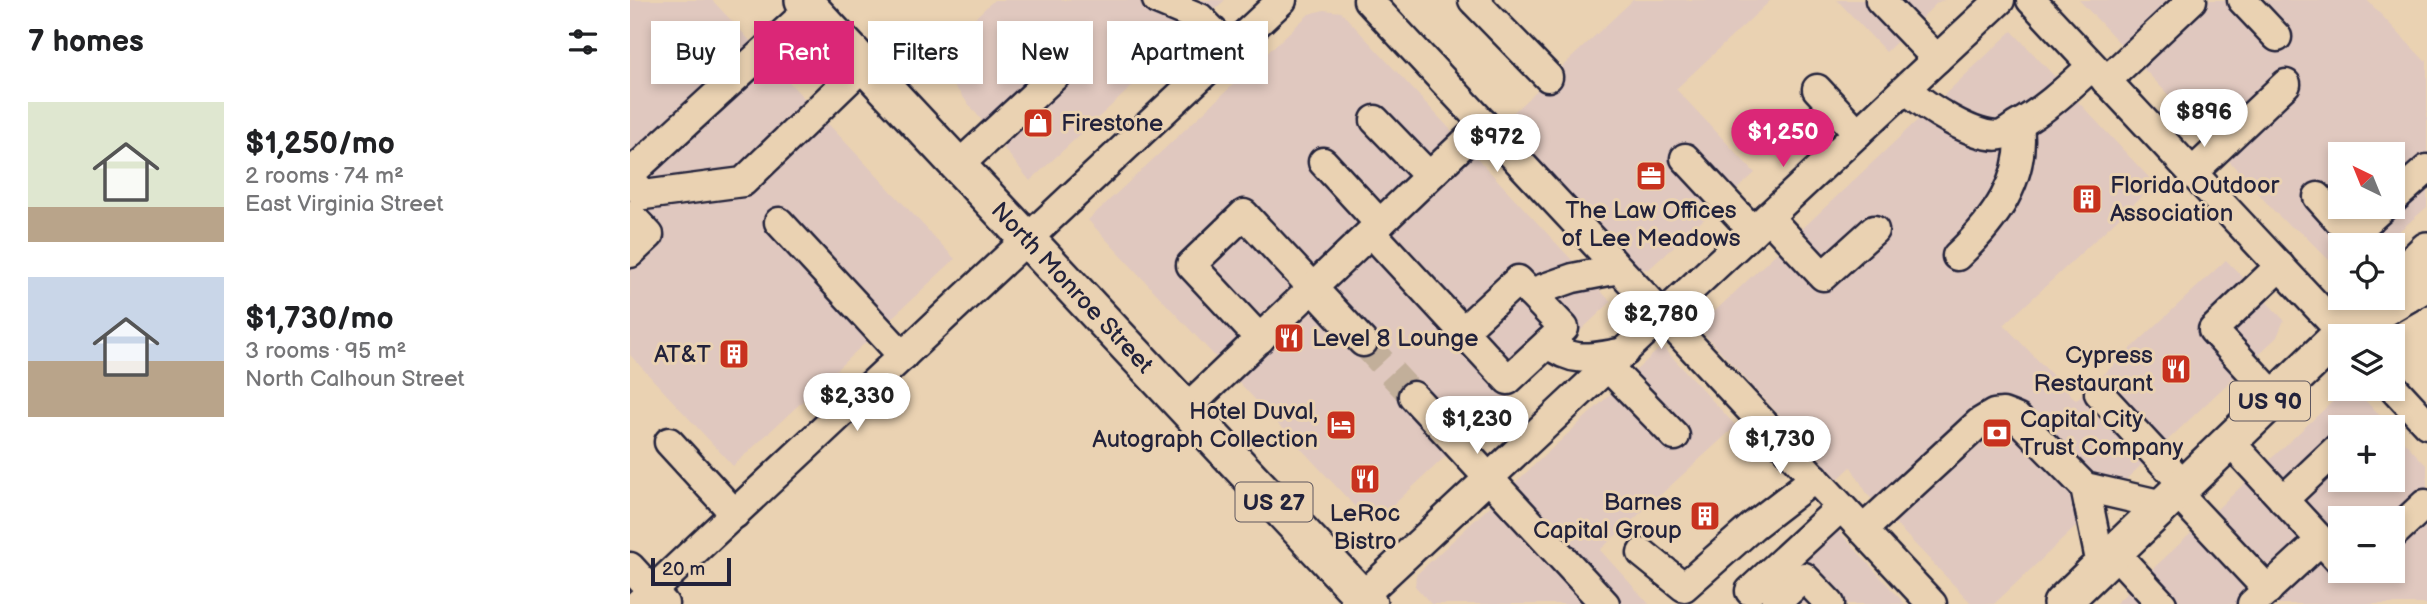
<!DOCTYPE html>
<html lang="en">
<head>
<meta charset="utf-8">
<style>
  :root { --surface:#fff; --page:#f6f6f6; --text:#202124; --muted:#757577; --accent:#db2777 }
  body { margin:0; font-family:"Balsamiq Sans",sans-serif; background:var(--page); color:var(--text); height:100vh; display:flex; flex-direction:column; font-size:26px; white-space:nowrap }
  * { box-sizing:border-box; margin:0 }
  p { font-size:23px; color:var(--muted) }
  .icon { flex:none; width:38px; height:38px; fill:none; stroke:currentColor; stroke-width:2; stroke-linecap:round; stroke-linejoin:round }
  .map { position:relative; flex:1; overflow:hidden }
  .drawer { display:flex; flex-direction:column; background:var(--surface); width:630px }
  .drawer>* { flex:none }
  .hud { position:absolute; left:21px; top:21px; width:665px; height:63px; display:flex; gap:14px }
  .needle { width:46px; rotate:317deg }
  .fabs { position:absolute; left:1698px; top:142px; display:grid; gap:14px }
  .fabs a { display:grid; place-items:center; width:77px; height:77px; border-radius:0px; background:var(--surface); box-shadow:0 4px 10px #0003; font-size:35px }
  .scale { position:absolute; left:21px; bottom:18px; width:80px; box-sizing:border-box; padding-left:7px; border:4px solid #22223b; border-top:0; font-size:19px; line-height:24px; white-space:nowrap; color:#22223b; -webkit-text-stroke:5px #ead2b2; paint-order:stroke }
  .price { position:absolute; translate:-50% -60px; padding:0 16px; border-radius:24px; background:#fff; color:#222; font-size:23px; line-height:46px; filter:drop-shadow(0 2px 4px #0008) }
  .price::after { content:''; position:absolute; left:50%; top:42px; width:21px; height:16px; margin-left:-10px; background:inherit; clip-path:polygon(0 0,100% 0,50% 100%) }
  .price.selected { background:var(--accent); color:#fff }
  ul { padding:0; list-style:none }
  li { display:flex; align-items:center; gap:21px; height:175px; padding:0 28px }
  li span { display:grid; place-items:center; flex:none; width:196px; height:140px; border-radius:0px; color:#555 }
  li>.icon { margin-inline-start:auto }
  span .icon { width:84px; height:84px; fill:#fffc; stroke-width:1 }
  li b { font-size:30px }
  h2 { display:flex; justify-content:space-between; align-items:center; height:84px; padding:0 28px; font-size:30px }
  .chip { padding:0 24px; border-radius:0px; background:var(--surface); box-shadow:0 4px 10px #0003; font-size:24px; line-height:63px }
  .chip.selected { background:var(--accent); color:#fff }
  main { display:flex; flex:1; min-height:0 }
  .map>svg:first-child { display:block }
  .built { fill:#e0c8bf; fill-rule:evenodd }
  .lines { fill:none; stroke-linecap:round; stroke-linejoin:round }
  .minor-tunnel { stroke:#c2af9a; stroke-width:28; stroke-dasharray:28 14; stroke-linecap:butt }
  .minor-casing { stroke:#22223b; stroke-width:33 }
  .major-casing { stroke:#22223b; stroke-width:40 }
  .minor { stroke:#ead2b2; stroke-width:28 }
  .major { stroke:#ead2b2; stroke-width:35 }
  .labels { text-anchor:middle; stroke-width:6; stroke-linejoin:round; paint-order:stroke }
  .shield { fill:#ead2b2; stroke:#5e575f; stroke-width:2 }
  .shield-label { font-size:23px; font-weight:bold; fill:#22223b }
  .poi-label { font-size:24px; fill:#22223b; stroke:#ead2b2; text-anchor:start }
  .street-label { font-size:24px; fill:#22223b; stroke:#ead2b2 }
</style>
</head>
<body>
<main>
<section class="drawer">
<h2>7 homes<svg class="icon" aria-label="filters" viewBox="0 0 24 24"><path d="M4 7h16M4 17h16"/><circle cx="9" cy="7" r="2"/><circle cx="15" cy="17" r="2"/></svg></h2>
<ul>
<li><span style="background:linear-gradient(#dfe7d0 75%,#b9a48a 0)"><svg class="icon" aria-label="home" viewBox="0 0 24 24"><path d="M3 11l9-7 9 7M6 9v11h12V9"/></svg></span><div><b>$1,250/mo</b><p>2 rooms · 74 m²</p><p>East Virginia Street</p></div></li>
<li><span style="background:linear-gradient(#c9d6e8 60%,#b9a48a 0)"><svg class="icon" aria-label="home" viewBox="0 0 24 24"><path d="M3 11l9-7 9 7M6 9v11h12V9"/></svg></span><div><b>$1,730/mo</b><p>3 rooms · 95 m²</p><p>North Calhoun Street</p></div></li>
</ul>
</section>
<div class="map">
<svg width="1797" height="604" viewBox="0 0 1797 604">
  <rect width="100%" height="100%" fill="#ead2b2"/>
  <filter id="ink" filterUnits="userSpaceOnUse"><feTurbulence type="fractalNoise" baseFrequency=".0143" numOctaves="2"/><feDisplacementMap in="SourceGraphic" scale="14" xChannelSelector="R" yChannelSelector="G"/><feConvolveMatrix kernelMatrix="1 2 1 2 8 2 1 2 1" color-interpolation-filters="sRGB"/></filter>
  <g filter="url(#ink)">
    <g class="built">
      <path d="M0,0H82L325,259L103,466L0,355Z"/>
      <path d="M364,0H595L400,181L302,58Z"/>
      <path d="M1003,0H1141L1046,89L1125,173L1019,269L1004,270L869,126Z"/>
      <path d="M1207,0H1315L1308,2L1256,52Z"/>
      <path d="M1449,0H1737L1795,61L1797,59V207L1753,245H1710V271L1672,233L1657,224L1642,209L1577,136ZM1710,154H1762V206H1710Z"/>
      <path d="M694,10L711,12L981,302L742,525L458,220L679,14Z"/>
      <path d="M1382,31L1525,184L1374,325L1446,400L1596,260L1654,320L1647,337L1364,604H1342L1238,495L1221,467L1208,479L1068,327Z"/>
      <path d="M1032,346L1106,426L970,550L1019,604H801L785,586L786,575Z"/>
      <path d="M1716,389H1724L1761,427H1710V480H1762V429L1797,466V604H1485ZM1710,518H1762V570H1710Z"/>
      <path d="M1206,528L1275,604H1123Z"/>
    </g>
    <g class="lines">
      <path class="minor-tunnel" d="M733,342L783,396"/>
      <g class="minor-casing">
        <g id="minor">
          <path d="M527,0L570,18L600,49"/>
          <path d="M738,0L1302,604"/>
          <path d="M843,0L918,77"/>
          <path d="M1250,0L1307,59"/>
          <path d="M1401,0L1715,336"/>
          <path d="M1612,0L1647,37"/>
          <path d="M1476,81L1562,0"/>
          <path d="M1187,89L1228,133"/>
          <path d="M1276,89C1294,105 1347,141 1372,135C1376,133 1382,129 1386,126C1415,110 1438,88 1462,66"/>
          <path d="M745,120L799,176"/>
          <path d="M1055,158L1123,231"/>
          <path d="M693,162L750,224"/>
          <path d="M329,165L430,71"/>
          <path d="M1562,173L1656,84"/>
          <path d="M0,174L181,8"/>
          <path d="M0,180L14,195L113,182L234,65"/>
          <path d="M1688,197L1722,235L1754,206"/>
          <path d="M1762,200L1797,169"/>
          <path d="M0,215L19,235L0,253"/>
          <path d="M1138,217L1193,276L1244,230"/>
          <path d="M149,222L273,356"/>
          <path d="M752,244L878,380L934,328L888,280L833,331"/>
          <path d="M1327,256C1364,221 1396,179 1389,125"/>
          <path d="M900,293L943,278L989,269"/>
          <path d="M630,339L561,265L614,214L733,342"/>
          <path d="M918,343C944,365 964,357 995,352"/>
          <path d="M978,367L1045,436"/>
          <path d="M1762,386L1797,424"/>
          <path d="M1469,393L1554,485"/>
          <path d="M783,396L975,604"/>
          <path d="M1645,397L1583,330L1650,266"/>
          <path d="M557,408L854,124"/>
          <path d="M1599,441L1710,561"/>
          <path d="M39,442L105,514"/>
          <path d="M1455,487L1471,565"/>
          <path d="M1546,492L1638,590"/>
          <path d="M1653,500L1710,446"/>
          <path d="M1233,530L1349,423L1364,414L1373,413L1381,416L1388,419L1455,487L1533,505"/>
          <path d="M1762,535L1795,504"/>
          <path d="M1484,552L1532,604"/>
          <path d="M1012,553L1054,587L1123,526L1185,478"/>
          <path d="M0,567L34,604"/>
          <path d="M1120,591L1211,507"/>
          <path d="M8,604L652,0"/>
          <path d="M724,604L1370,0"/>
          <path d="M1145,604L1174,577L1200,604"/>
          <path d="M1622,604L1691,540"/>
        </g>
      </g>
      <g class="major-casing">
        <g id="major">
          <path id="s1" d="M173,0L739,604"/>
          <path d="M1762,284L1797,250"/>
          <path d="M1733,320L1797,283"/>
          <path d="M1431,604L1748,298"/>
        </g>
      </g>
      <use href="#minor" class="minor"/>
      <use href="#major" class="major"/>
    </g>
  </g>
  <defs>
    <g id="shop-square" transform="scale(1.575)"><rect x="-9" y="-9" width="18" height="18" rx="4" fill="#c8321e" stroke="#ead2b2"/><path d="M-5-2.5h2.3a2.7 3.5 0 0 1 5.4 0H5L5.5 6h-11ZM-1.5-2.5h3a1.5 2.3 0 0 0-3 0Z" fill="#fff"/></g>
    <g id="office-square" transform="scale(1.575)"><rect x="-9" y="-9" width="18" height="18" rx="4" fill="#c8321e" stroke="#ead2b2"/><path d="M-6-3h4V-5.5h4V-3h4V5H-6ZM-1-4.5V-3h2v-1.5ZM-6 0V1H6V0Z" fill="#fff"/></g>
    <g id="building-square" transform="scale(1.575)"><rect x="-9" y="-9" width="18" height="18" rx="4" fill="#c8321e" stroke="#ead2b2"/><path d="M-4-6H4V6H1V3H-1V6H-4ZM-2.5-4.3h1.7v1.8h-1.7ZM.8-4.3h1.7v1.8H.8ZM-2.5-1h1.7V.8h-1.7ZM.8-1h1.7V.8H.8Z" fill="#fff"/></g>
    <g id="restaurant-square" transform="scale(1.575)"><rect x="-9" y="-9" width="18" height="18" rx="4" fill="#c8321e" stroke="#ead2b2"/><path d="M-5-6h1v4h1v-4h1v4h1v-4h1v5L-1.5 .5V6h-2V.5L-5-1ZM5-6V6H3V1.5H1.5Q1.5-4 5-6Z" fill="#fff"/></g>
    <g id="hotel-square" transform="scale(1.575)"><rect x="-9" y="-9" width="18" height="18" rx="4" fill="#c8321e" stroke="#ead2b2"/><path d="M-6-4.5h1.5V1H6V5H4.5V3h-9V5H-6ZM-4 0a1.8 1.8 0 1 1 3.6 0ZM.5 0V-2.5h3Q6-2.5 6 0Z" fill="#fff"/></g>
    <g id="bank-square" transform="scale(1.575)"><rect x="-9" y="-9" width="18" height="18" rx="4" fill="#c8321e" stroke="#ead2b2"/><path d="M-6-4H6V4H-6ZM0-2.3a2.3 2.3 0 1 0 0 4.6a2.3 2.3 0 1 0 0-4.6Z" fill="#fff"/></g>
  </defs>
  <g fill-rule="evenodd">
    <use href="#shop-square" x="408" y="123"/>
    <use href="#office-square" x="1021" y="176"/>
    <use href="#building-square" x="1457" y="199"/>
    <use href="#restaurant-square" x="659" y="338"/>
    <use href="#building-square" x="104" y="354"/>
    <use href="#restaurant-square" x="1546" y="369"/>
    <use href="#hotel-square" x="711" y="425"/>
    <use href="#bank-square" x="1367" y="433"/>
    <use href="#restaurant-square" x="735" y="479"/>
    <use href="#building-square" x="1075" y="516"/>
  </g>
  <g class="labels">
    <g class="shield">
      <rect x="1600" y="381.5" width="80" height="39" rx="5"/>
      <rect x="605.5" y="482.5" width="77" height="39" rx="5"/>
    </g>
    <g class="shield-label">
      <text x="1640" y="409">US 90</text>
      <text x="644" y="510">US 27</text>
    </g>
    <g class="poi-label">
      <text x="431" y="131">Firestone</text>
      <text x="1480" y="193">Florida Outdoor<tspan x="1480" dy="28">Association</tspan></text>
      <text x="1021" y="218" text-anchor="middle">The Law Offices<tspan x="1021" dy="28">of Lee Meadows</tspan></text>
      <text x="682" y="346">Level 8 Lounge</text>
      <text x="81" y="362" text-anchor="end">AT&amp;T</text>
      <text x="1523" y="363" text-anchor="end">Cypress<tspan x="1523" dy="28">Restaurant</tspan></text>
      <text x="688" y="419" text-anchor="end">Hotel Duval,<tspan x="688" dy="28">Autograph Collection</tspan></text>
      <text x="1390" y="427">Capital City<tspan x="1390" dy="28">Trust Company</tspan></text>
      <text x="1052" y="510" text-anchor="end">Barnes<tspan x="1052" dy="28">Capital Group</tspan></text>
      <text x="735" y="521" text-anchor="middle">LeRoc<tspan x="735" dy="28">Bistro</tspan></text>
    </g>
    <g class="street-label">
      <text dy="8" stroke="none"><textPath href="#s1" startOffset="394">North Monroe Street</textPath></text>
    </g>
  </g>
</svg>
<div class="fabs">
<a><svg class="needle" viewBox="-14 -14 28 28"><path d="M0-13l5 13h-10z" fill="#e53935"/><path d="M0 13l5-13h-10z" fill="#757577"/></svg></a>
<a><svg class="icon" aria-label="locate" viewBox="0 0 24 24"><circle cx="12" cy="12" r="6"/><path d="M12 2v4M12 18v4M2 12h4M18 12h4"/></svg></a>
<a><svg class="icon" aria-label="layers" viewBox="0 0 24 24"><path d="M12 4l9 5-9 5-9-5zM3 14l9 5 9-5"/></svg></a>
<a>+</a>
<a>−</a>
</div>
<div class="scale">20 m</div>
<b class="price" style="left:1574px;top:149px">$896</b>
<b class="price selected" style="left:1153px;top:169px">$1,250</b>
<b class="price" style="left:867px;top:174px">$972</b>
<b class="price" style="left:1031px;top:351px">$2,780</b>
<b class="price" style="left:227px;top:433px">$2,330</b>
<b class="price" style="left:847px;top:456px">$1,230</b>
<b class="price" style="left:1150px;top:476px">$1,730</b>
<div class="hud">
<a class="chip">Buy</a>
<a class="chip selected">Rent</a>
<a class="chip">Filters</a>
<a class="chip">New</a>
<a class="chip">Apartment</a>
</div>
</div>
</main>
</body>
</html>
